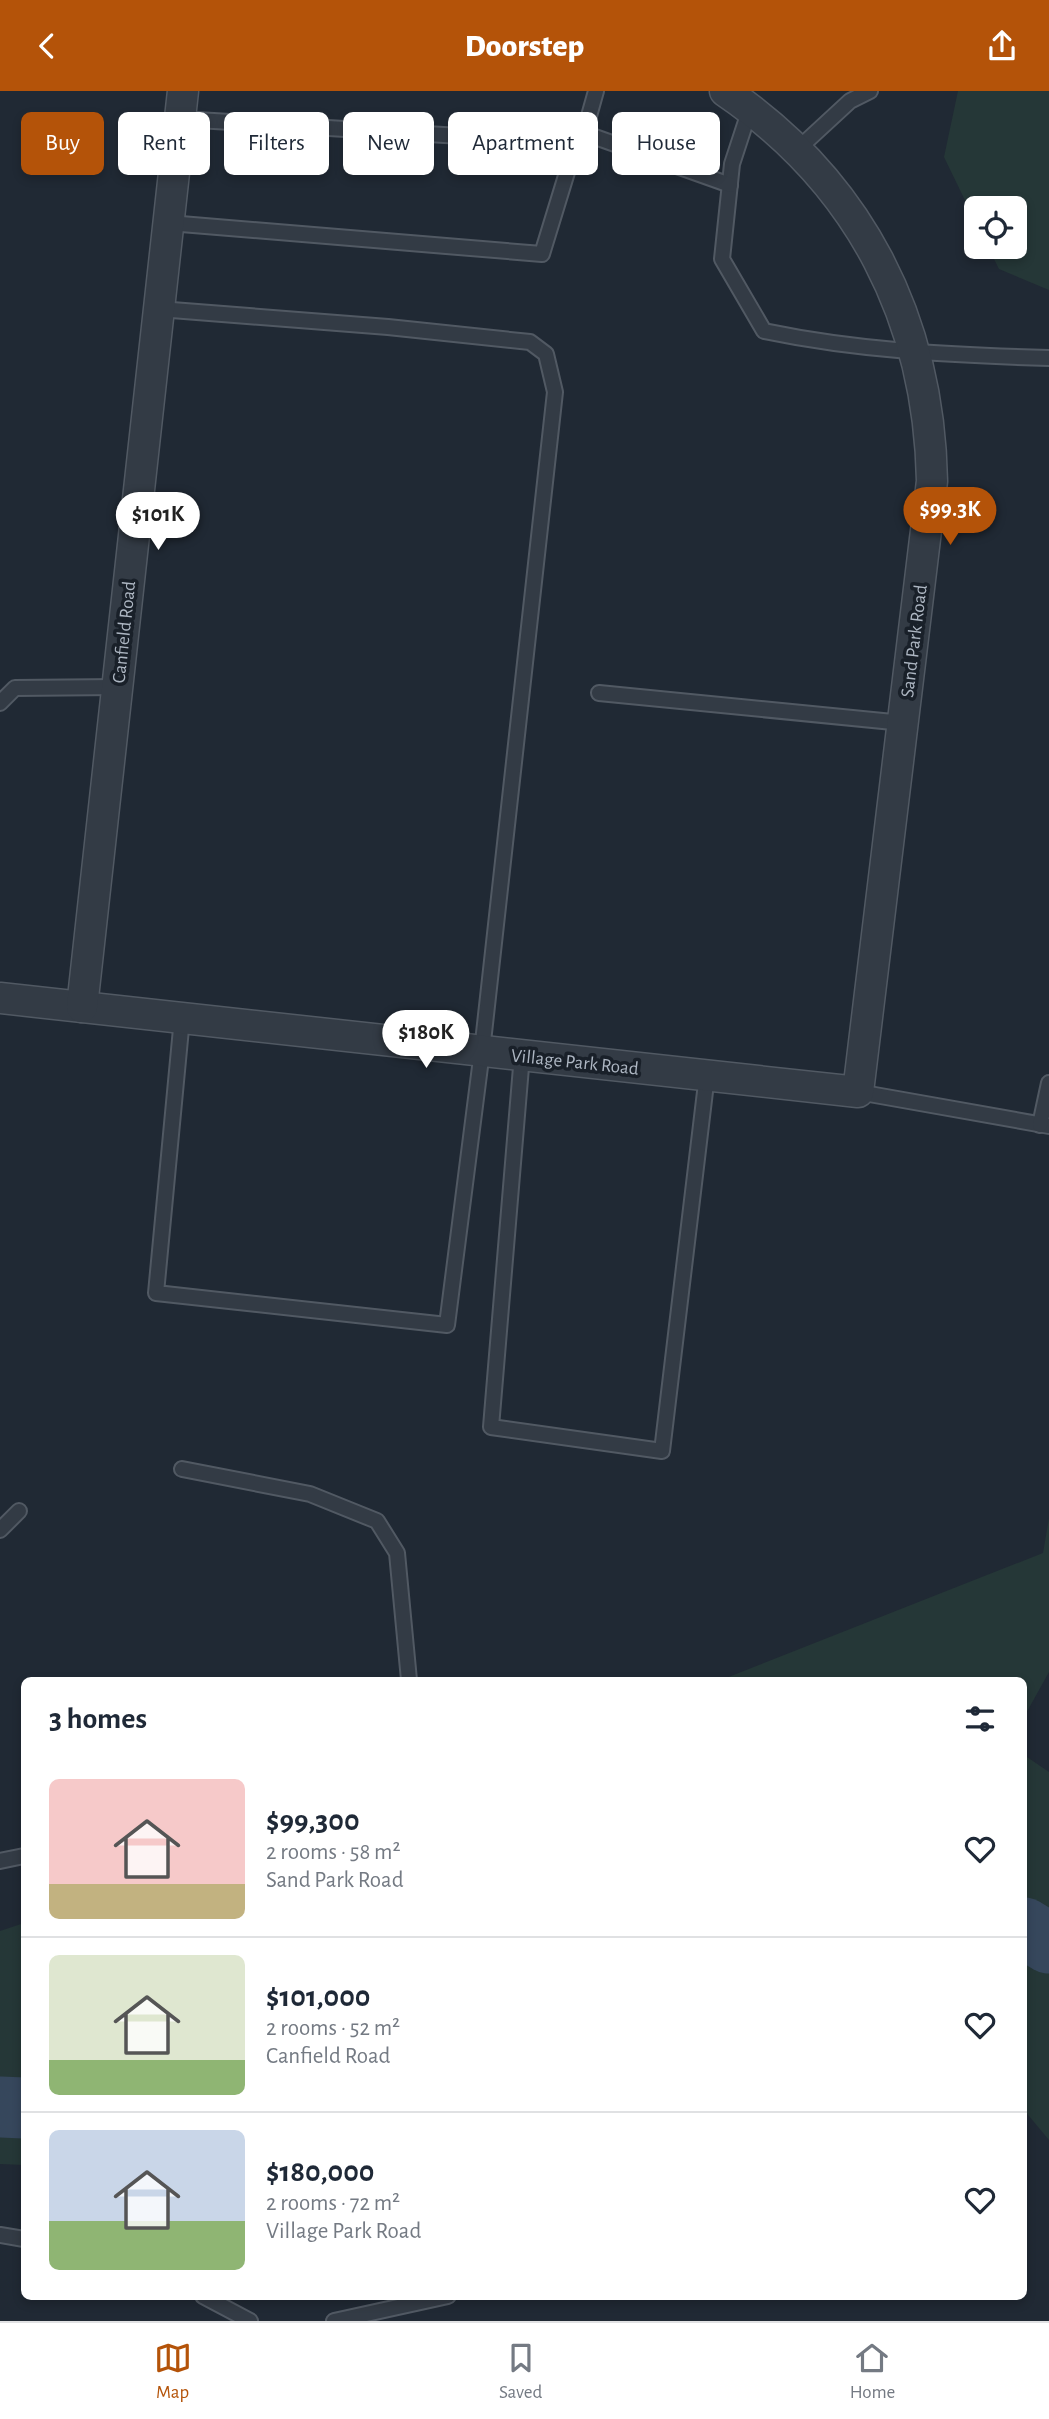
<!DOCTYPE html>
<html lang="en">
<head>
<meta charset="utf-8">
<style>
  :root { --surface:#fff; --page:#f6f6f7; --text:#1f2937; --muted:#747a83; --line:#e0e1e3; --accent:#b45309 }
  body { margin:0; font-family:"Alegreya Sans",sans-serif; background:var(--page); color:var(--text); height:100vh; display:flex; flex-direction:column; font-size:26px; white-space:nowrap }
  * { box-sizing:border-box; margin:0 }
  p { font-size:23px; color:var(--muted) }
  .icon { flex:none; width:38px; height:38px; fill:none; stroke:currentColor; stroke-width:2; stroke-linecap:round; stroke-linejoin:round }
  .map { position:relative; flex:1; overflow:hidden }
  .drawer { position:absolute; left:21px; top:1586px; width:1006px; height:623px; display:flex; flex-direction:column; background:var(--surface); border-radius:10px; box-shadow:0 4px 10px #0003 }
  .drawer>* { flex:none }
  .hud { position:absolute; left:21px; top:21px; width:1008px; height:63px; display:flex; gap:14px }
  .tools { position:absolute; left:964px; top:105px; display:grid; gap:14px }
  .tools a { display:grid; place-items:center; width:63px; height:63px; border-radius:10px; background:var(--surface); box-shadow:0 4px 10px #0003; font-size:35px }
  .price { position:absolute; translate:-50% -60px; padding:0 16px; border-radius:24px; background:#fff; color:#222; font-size:23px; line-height:46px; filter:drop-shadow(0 2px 4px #0008) }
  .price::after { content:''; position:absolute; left:50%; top:42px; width:21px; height:16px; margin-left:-10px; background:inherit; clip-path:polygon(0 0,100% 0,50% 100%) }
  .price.active { background:var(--accent); color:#fff }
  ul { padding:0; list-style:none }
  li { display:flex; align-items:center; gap:21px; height:175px; padding:0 28px }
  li+li { border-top:2px solid var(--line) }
  li span { display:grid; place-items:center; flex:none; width:196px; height:140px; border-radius:10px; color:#555 }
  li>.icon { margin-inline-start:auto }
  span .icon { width:84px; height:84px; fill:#fffc; stroke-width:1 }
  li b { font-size:30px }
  h2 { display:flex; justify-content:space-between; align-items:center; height:84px; padding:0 28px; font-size:30px }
  .tag { padding:0 24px; border-radius:10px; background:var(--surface); box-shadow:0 4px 10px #0003; font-size:24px; line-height:63px }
  .tag.active { background:var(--accent); color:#fff }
  header { display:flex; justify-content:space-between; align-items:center; height:91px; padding:0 28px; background:var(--accent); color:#fff; font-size:32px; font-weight:800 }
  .menu { display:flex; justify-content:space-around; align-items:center; height:98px; border-top:2px solid var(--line); background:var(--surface); font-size:19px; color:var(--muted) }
  .menu a { display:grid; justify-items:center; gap:4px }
  .menu .active { color:var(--accent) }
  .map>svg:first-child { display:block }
  .green { fill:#253737 }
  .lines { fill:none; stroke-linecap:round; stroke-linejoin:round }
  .river { stroke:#36475c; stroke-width:61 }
  .service-casing { stroke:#515963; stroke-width:18 }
  .minor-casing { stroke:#515963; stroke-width:33 }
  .service { stroke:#333b45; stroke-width:14 }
  .minor { stroke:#333b45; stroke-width:30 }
  .labels { text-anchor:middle; stroke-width:7; stroke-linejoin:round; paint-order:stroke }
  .street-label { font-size:19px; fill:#adb6c2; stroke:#192029 }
</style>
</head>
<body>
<header><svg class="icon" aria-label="back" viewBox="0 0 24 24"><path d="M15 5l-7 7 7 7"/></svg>Doorstep<svg class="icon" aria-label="share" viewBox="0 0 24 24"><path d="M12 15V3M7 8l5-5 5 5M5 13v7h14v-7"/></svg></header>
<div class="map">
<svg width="1049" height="2230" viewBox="0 0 1049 2230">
  <rect width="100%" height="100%" fill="#202934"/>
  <g class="green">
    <path d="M958,0H1049V199L999,178L988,156H1015V117H976V132L944,66Z"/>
    <path d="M1049,1427V1581L1024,1626V1589H721L1043,1462Z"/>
    <path d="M1024,1664L1049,1681V2049L1024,2019Z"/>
    <path d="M24,1832V2074L0,2073V1840Z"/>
  </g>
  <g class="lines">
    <g class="river">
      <path d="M1024,1837L1049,1852"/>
      <path d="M0,2016L24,2017"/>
    </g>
    <g class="service-casing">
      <g id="service">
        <path d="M750,18L732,73L722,168L764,240C860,260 951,264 1049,267"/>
        <path d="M180,28L576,52L589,25L596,0"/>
        <path d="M581,41L730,94"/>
        <path d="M798,58L850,10L870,0"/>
        <path d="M169,132L542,163L576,52"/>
        <path d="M159,218L388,236L530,251L546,263L555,301L482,960L447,1234L156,1202L182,927"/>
        <path d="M599,602L903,632"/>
        <path d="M0,612L15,597L117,596"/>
        <path d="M522,964L491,1336L662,1360L707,984"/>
        <path d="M858,1001L1049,1035"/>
        <path d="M1040,1034L1049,992"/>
        <path d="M182,1378L310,1403L377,1430L397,1462L409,1589"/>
        <path d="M0,1439L19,1420"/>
        <path d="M0,1770L24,1765"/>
        <path d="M0,2144L24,2148"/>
        <path d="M203,2205L250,2230"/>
        <path d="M334,2230L448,2205"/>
      </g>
    </g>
    <g class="minor-casing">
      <g id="minor">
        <path d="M0,907L858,1001L932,390C929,228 860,92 725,0"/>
        <path d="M82,916L183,0"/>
      </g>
    </g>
    <use href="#service" class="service"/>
    <use href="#minor" class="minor"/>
  </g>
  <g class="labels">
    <g class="street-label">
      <text transform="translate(123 541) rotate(-84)" y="7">Canfield Road</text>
      <text transform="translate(913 550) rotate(-83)" y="7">Sand Park Road</text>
      <text transform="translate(575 970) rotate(6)" y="7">Village Park Road</text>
    </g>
  </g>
</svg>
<div class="tools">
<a><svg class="icon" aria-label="locate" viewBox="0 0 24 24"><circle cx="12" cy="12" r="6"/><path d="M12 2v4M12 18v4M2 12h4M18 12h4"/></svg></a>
</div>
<b class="price active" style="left:950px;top:456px">$99.3K</b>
<b class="price" style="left:158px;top:461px">$101K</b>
<b class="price" style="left:426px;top:979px">$180K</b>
<div class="hud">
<a class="tag active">Buy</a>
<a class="tag">Rent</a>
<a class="tag">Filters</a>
<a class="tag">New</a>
<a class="tag">Apartment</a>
<a class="tag">House</a>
</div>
<section class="drawer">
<h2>3 homes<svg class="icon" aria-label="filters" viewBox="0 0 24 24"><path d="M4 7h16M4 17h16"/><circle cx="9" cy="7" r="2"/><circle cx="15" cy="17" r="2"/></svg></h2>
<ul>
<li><span style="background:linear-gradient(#f6c9c9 75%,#c2b280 0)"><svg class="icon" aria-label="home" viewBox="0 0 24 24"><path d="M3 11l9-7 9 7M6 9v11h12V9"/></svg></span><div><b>$99,300</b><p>2 rooms · 58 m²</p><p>Sand Park Road</p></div><svg class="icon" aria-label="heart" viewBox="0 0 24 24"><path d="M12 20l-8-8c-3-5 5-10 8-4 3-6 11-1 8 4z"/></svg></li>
<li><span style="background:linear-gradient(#dfe7d0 75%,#8fb573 0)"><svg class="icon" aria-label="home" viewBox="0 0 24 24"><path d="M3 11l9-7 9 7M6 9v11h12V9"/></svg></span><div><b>$101,000</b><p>2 rooms · 52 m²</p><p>Canfield Road</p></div><svg class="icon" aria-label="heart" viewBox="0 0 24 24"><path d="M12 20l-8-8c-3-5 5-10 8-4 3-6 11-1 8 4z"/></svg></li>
<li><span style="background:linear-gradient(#c9d6e8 65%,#8fb573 0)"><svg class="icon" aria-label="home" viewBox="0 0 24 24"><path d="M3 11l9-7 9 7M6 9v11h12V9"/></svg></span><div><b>$180,000</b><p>2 rooms · 72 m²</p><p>Village Park Road</p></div><svg class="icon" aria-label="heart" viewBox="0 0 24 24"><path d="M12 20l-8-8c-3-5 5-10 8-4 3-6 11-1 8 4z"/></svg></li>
</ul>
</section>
</div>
<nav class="menu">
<a class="active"><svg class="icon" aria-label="map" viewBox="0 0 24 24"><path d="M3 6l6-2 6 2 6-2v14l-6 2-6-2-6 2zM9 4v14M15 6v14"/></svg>Map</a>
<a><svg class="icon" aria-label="saved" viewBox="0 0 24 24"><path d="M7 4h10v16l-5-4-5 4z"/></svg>Saved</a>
<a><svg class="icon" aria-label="home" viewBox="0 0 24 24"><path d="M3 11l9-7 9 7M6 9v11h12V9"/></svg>Home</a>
</nav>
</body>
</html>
